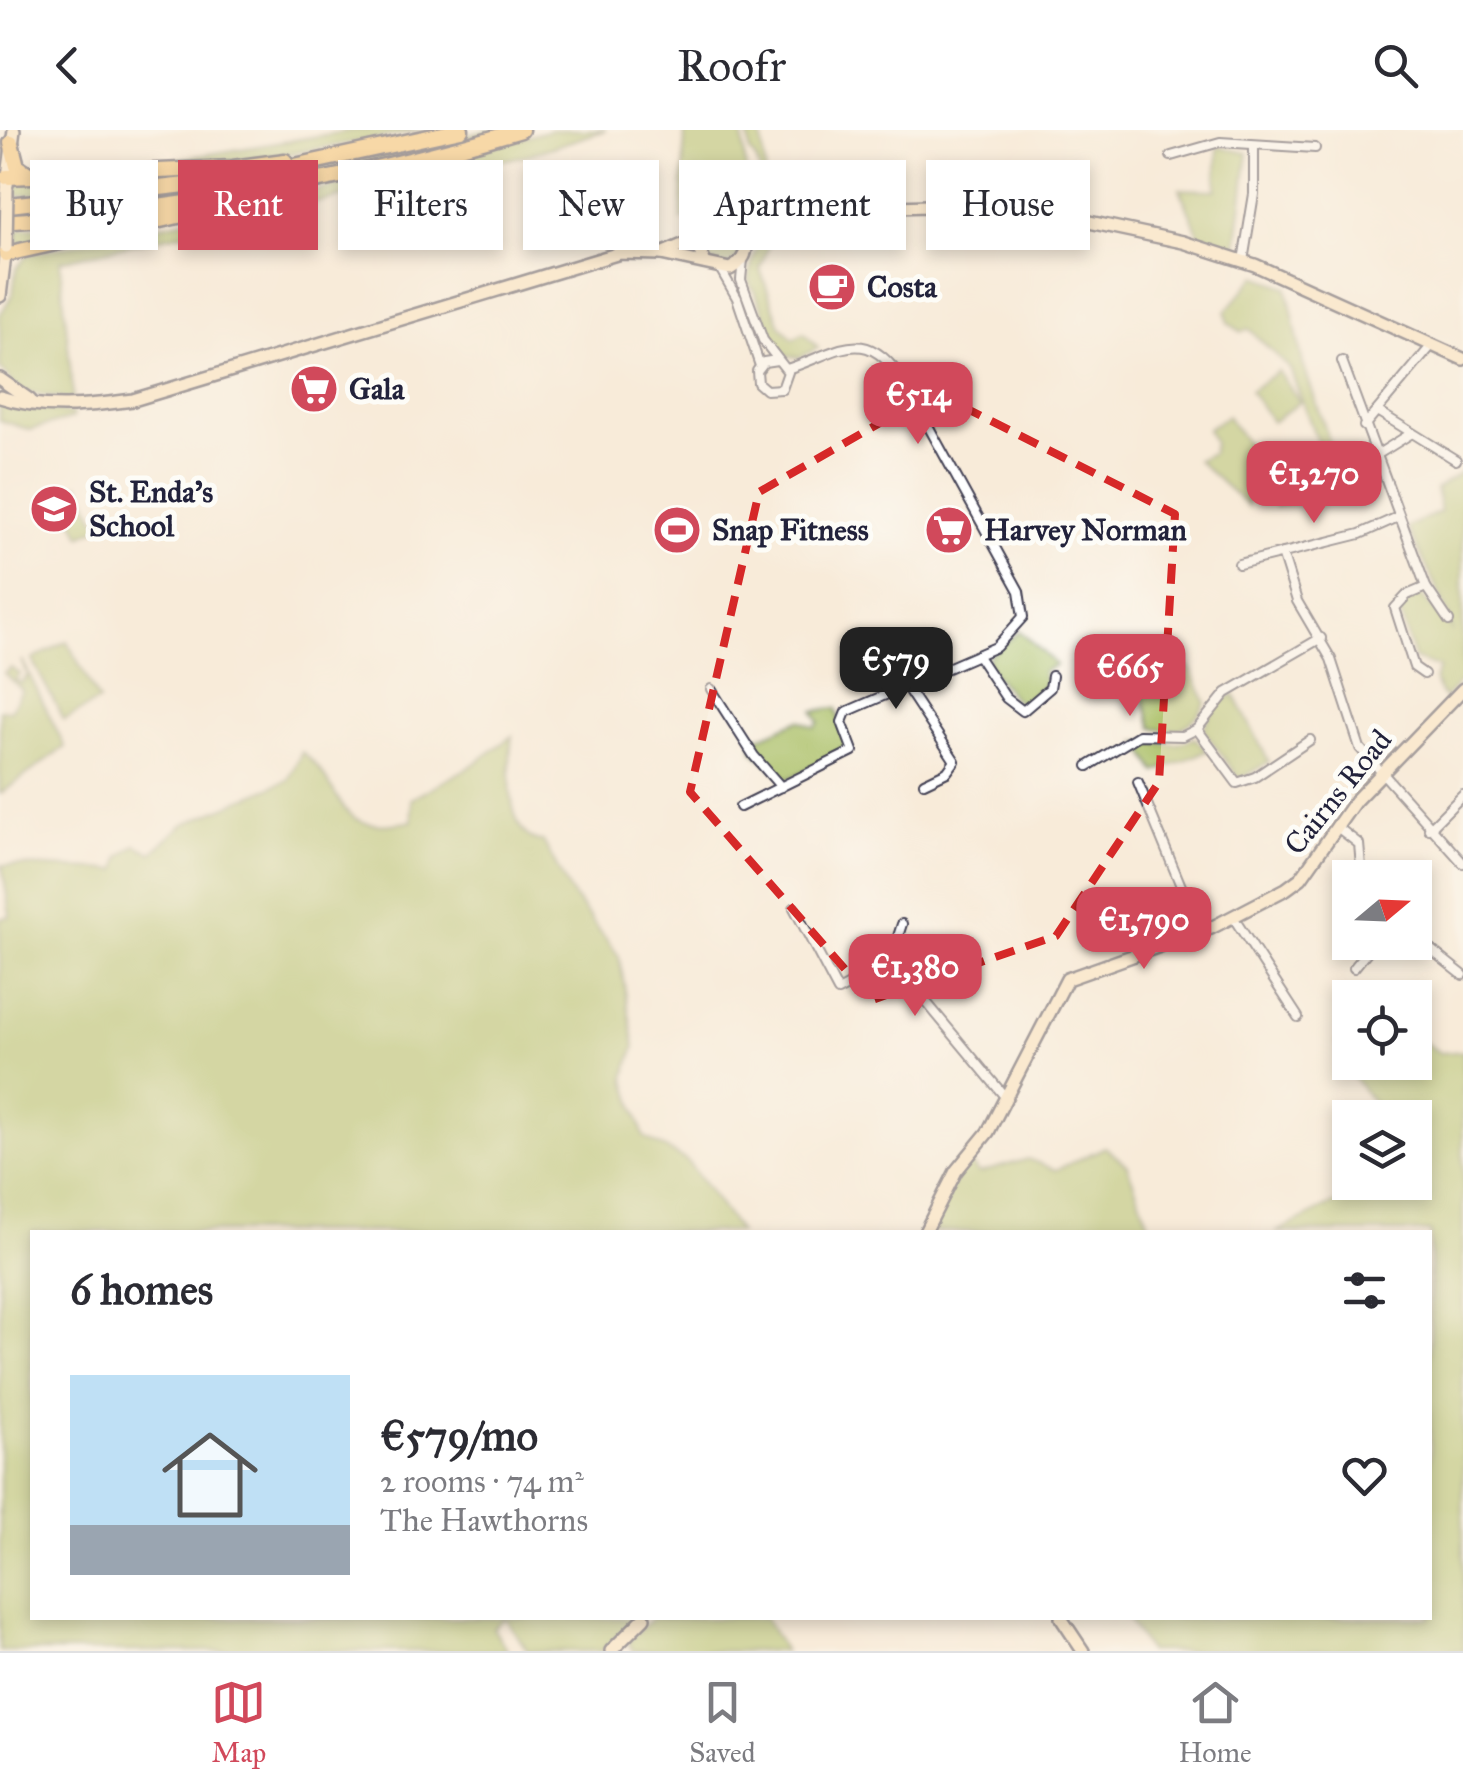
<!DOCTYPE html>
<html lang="en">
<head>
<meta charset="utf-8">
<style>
  :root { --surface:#fff; --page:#f2f2f3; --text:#2b2b33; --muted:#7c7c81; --line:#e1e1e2; --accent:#d1495b }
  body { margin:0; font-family:"IM FELL Great Primer",serif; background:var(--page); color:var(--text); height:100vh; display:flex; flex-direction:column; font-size:38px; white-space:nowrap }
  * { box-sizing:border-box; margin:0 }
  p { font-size:32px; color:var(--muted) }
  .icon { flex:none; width:55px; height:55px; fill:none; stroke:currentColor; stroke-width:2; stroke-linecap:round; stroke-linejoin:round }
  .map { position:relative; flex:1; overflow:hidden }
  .drawer { position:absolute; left:30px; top:1100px; width:1402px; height:390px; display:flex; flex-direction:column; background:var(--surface); border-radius:0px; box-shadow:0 5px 15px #0003 }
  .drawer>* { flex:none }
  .hud { position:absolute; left:30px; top:30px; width:1405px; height:90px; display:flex; gap:20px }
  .needle { width:65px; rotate:71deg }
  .fabs { position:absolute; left:1332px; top:730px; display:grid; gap:20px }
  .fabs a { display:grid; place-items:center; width:100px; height:100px; border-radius:0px; background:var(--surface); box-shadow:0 5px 15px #0003; font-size:50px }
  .price { position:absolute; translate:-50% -85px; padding:0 22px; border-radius:20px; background:var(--accent); color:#fff; font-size:32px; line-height:65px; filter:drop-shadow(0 2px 5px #0008) }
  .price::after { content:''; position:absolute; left:50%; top:60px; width:30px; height:22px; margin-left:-15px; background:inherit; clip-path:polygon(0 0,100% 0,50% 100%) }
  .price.current { background:#222; color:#fff }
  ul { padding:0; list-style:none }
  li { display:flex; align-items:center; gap:30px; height:250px; padding:0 40px }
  li span { display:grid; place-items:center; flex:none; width:280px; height:200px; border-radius:0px; color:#555 }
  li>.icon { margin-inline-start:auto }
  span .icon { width:120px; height:120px; fill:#fffc; stroke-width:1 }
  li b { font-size:42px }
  h2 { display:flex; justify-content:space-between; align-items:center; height:120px; padding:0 40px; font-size:42px }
  .tag { padding:0 35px; border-radius:0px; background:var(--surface); box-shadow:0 5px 15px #0003; font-size:35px; line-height:90px }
  .tag.current { background:var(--accent); color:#fff }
  header { display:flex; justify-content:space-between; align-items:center; height:130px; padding:0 40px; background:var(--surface); font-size:45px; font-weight:600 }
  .menu { display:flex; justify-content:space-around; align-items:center; height:140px; border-top:2px solid var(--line); background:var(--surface); font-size:28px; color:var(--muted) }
  .menu a { display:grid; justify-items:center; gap:5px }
  .menu .current { color:var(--accent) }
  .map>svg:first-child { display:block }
  .green { fill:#a8bd62; stroke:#65704e; stroke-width:2.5 }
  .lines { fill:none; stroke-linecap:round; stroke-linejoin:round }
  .street-casing { stroke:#424053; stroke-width:12 }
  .secondary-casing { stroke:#424053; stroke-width:16 }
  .highway-casing { stroke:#424053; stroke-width:19 }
  .street { stroke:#fff; stroke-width:8 }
  .secondary { stroke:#fce6c4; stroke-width:11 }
  .highway { stroke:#f7c06b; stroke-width:14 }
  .secondary-bridge-casing { stroke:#424053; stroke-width:16; stroke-linecap:butt }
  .secondary-bridge { stroke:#fce6c4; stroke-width:11 }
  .marked { fill:none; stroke:#d62828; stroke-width:8; stroke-dasharray:20 12; stroke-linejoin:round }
  .labels { text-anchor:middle; stroke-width:10; stroke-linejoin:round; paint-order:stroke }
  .poi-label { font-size:30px; font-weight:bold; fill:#22223b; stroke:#fdfcf7; text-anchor:start }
  .street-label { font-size:30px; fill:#22223b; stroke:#fdfcf7 }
</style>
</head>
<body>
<header><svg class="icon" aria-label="back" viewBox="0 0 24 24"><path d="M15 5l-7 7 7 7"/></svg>Roofr<svg class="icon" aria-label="search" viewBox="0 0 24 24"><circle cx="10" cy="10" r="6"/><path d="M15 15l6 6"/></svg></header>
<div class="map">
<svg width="1463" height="1521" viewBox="0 0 1463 1521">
  <rect width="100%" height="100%" fill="#fdfcf7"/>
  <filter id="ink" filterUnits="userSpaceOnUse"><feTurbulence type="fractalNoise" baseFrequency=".01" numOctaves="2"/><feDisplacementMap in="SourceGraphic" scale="20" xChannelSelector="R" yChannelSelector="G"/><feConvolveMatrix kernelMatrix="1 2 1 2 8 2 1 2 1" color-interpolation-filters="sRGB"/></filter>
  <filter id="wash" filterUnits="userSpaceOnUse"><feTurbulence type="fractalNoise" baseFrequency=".0048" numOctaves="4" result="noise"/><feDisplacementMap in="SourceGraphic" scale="40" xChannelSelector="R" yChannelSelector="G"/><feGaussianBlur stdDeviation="2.25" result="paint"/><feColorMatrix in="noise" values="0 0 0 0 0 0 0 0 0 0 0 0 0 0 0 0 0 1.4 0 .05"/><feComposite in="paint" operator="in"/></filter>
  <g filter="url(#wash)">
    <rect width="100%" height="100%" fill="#f8ebd9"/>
    <g class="green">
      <path d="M355,0H426L235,33L134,37L130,31L155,33Z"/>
      <path d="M489,0H506L381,32L191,68L15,87V81C177,66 332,39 489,0Z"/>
      <path d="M551,0H606L531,24L60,131L73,265L70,270L19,261L0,238V185L13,163L16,139L27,125L364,50Z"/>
      <path d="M685,0H742L750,80L712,81L681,90Z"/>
      <path d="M748,0H761L768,62L786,68L759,71C761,55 763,34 750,22Z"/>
      <path d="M1218,17L1248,23L1236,119L1201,110L1180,59L1216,60Z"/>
      <path d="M229,42L16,66L19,53Z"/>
      <path d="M191,80L18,116L16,99Z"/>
      <path d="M801,89L802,99L771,110L760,139L780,195L793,209L804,203L818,218L799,228L781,224C766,202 765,175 749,153C752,112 765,102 801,89Z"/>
      <circle cx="722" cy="116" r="19"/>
      <path d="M1256,146L1287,157L1303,234L1348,365L1275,377L1282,346L1320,319L1290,239L1249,199L1242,202L1228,193L1226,181Z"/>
      <path d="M1278,241L1300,272L1272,292L1250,261Z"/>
      <path d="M0,272L73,284V288L30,300L0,290Z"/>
      <path d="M1227,286L1252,321L1247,376L1197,330L1212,323L1214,312L1207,299Z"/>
      <path d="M1463,341V549L1444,569L1434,550L1439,538L1414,529L1398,476L1421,465L1452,499C1449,479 1418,421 1407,397L1440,382L1436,359Z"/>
      <path d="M79,354L100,397L81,406L60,363Z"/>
      <path d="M1020,501L1056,535L1043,542L1046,554L1021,577L988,537V526Z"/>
      <path d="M67,511L99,571L64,590L32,530Z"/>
      <path d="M22,530L65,617L0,664V580H11L22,560L4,543L11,538L20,544L16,550L21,553L28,545Z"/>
      <path d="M1190,537L1206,572C1194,596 1178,605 1153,598L1137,551Z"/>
      <path d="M1234,564L1269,632L1239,649L1203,599L1215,576Z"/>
      <path d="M836,578L847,616L844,623L786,650L753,620V610L799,590L815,597L819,592L814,581Z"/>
      <path d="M512,606C509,634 504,711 543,711L570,762L619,826L635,916L625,948L644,1007L687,1031L739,1102H32V1488H636L602,1521H528L505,1488L493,1498L508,1521H0V789L10,786L2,735L117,740L120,727L136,715L152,723L182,695L288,650L302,622C351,661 328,708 412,691L411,669L471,636Z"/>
      <path d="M1195,608L1207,621L1156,642L1138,612L1177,614Z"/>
      <path d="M1350,901V932H1415V906L1440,923L1463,921V1521H1148L1127,1488H1430V1102H1276L1376,1053L1415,1052V988L1385,987L1345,937L1336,912Z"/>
      <path d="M1105,1017L1127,1035L1152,1102H929L959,1042L969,1032L979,1043L1028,1029L1056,1040Z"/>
      <path d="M652,1488H765L784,1521H633L628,1512Z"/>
    </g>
  </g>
  <g filter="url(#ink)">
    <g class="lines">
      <g class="street-casing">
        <g id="street">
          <path d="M1171,26L1220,12L1315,18"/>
          <path d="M743,129L741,150L763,210L788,242L782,259L766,260L758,253L757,241L764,232L777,230"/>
          <path d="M1243,131L1254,64V16"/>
          <path d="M721,140L737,168L760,236"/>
          <path d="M1342,231L1426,457L1449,491"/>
          <path d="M1377,281L1456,330"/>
          <path d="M1364,296L1432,215"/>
          <path d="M1375,326L1412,303"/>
          <path d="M1282,423L1297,471L1331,529L1360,618L1463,733"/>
          <path d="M1239,434L1360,404L1398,387"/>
          <path d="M978,526L1006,568L1023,581L1050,558L1052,546"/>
          <path d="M1424,544L1414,537L1395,478L1407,465L1426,457"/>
          <path d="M907,558L955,631L947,642L924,653"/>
          <path d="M711,559L754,626L781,657"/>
          <path d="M1197,599L1226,563L1321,508"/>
          <path d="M1197,599L1237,653L1255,647L1310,610"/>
          <path d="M1088,636L1139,605L1183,606L1197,599"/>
          <path d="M1138,652L1200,802"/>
          <path d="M740,677L853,621L842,592L846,582L996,517L1023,487L1019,461L904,252C865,193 842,221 787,239"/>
          <path d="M1336,696L1359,714L1362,748"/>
          <path d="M1429,699L1463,665"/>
          <path d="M794,778L838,861L889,834"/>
          <path d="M1233,787L1298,887"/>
          <path d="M902,794L889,834L898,838L1006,968"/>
          <path d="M1415,807L1463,845"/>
          <path d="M1354,838L1375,812"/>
          <path d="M919,863L943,815"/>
        </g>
      </g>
      <g class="secondary-casing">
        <g id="secondary">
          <path d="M7,55L14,0"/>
          <path d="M747,113L775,87"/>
          <path d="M661,124L699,108"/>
          <path d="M705,133L698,117L701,102L721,91L829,79L928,76L1075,89L1183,112L1255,135L1463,229"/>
          <path d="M0,166L6,117"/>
          <path d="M0,249L30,270"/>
          <path d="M0,267C42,281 90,276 133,270L620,123L661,124L730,139C753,127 750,104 729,91"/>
          <path d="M925,1102L956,1041L988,1002L1067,849L1211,798L1286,759L1301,748L1355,671L1463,559"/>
          <path d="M1061,1488L1083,1521"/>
          <path d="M611,1521L644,1488"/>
        </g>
      </g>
      <g class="highway-casing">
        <g id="highway">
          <path d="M11,13L17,36L29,44"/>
          <path d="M7,47L233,38L285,31"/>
          <path d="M0,76L230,50L461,0"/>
          <path d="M0,92C176,81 353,50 521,0"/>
          <path d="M6,124L233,74"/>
        </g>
      </g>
      <use href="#street" class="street"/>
      <use href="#secondary" class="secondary"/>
      <use href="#highway" class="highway"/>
      <g class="secondary-bridge-casing">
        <path id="secondary-bridge" d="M6,117L7,59"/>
      </g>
      <use href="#secondary-bridge" class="secondary-bridge"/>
    </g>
  </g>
  <path d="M0 0H1463V1521H0ZM934,262L1175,384L1159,652L1056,806L872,870L690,662L759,362Z" fill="#f8ebd9" fill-opacity=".55" fill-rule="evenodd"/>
  <path class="marked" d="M934,262L1175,384L1159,652L1056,806L872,870L690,662L759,362Z"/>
  <defs>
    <g id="cafe-disc" transform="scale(2.5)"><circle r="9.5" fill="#d1495b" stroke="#fdfcf7"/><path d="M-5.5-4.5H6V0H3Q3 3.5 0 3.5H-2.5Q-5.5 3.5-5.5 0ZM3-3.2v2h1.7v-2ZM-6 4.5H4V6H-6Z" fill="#fff"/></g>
    <g id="supermarket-disc" transform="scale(2.5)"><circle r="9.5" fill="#d1495b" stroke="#fdfcf7"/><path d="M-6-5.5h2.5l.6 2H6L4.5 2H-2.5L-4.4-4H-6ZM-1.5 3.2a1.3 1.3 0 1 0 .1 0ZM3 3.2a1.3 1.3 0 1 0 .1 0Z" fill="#fff"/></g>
    <g id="school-disc" transform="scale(2.5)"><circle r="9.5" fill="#d1495b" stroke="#fdfcf7"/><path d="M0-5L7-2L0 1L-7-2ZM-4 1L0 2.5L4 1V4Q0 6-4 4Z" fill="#fff"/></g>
    <g id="stadium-disc" transform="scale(2.5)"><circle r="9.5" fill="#d1495b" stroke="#fdfcf7"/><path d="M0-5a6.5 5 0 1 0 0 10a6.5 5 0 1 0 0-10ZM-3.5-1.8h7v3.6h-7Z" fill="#fff"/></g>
  </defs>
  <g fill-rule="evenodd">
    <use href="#cafe-disc" x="832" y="157"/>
    <use href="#supermarket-disc" x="314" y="259"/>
    <use href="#school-disc" x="54" y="379"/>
    <use href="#stadium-disc" x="677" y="400"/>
    <use href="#supermarket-disc" x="949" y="400"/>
  </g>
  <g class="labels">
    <g class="poi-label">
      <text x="867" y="167">Costa</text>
      <text x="349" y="269">Gala</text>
      <text x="89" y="372">St. Enda's<tspan x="89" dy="34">School</tspan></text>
      <text x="712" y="410">Snap Fitness</text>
      <text x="984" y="410">Harvey Norman</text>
    </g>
    <g class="street-label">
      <text transform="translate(1338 662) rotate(-51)" y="10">Cairns Road</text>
    </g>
  </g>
</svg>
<div class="fabs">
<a><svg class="needle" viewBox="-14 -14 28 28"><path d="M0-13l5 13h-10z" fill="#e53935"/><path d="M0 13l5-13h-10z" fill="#7c7c81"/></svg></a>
<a><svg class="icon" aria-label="locate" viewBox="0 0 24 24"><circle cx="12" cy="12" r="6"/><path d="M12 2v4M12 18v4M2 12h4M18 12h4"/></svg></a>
<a><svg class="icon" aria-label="layers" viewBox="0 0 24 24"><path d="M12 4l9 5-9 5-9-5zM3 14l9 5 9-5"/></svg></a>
</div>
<b class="price" style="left:918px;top:317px">€514</b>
<b class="price" style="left:1314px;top:396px">€1,270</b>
<b class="price current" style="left:896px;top:582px">€579</b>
<b class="price" style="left:1130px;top:589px">€665</b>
<b class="price" style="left:1144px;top:842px">€1,790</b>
<b class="price" style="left:915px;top:889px">€1,380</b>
<div class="hud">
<a class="tag">Buy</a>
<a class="tag current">Rent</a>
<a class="tag">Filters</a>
<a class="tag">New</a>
<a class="tag">Apartment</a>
<a class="tag">House</a>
</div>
<section class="drawer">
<h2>6 homes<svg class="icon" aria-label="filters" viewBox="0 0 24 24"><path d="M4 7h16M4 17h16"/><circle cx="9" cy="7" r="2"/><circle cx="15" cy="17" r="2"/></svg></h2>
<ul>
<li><span style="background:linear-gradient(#bfe0f5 75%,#9aa5b1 0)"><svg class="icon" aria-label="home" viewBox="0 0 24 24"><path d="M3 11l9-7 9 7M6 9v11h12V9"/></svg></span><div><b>€579/mo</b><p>2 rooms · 74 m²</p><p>The Hawthorns</p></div><svg class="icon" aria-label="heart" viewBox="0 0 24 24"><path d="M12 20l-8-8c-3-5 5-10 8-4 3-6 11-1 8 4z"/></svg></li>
</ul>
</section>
</div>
<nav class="menu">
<a class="current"><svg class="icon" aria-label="map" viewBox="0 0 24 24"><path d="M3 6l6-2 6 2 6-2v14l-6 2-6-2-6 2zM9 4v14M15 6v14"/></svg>Map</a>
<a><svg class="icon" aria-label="saved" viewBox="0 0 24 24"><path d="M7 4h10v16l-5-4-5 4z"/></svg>Saved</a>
<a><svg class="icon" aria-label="home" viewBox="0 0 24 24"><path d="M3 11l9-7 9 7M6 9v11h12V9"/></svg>Home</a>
</nav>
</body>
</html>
